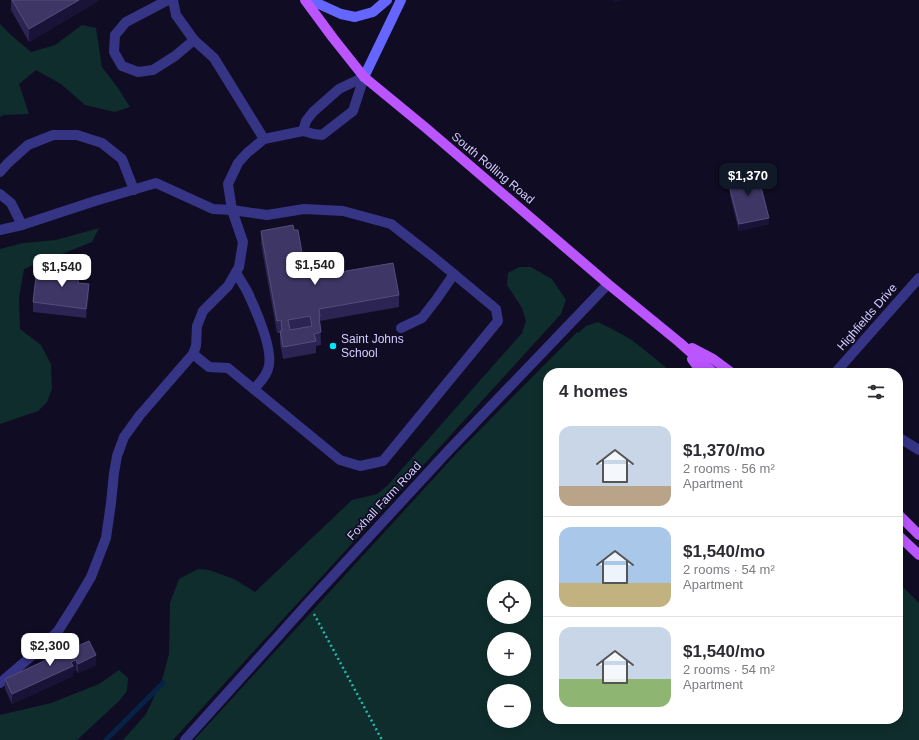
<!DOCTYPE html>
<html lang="en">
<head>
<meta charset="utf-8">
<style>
  :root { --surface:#fff; --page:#f2f2f3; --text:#2b2b33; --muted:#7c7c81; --line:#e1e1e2; --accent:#111827 }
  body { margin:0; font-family:Arial,sans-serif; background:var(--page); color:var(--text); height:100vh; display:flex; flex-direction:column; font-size:15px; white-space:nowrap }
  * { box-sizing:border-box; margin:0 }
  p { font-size:13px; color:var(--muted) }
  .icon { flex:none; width:22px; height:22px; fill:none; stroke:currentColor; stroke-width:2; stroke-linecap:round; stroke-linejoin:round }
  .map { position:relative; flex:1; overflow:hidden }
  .panel { position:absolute; left:543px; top:368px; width:360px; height:356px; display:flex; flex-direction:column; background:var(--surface); border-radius:16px; box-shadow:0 2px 10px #0003 }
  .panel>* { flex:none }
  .tools { position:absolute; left:487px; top:580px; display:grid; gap:8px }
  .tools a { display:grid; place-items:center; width:44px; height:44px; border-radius:50%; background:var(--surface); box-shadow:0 2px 10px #0003; font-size:20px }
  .price { position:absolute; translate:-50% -34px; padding:0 9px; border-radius:8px; background:#fff; color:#222; font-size:13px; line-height:26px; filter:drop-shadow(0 1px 2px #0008) }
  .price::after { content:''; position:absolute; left:50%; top:24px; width:12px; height:9px; margin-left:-6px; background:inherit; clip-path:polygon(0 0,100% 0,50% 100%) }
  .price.selected { background:var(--accent); color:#fff }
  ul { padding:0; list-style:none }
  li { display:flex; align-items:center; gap:12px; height:100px; padding:0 16px }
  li+li { border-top:1px solid var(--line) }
  li span { display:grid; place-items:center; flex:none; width:112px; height:80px; border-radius:12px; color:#555 }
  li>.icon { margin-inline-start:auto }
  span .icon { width:48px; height:48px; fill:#fffc; stroke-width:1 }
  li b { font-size:17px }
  h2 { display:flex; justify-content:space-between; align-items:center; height:48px; padding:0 16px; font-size:17px }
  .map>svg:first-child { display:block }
  .green { fill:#0f2d2c; fill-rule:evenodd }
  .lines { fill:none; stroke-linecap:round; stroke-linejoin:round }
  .stream { stroke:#082146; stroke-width:5 }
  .path { stroke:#26bbae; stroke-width:2.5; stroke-dasharray:2 3; stroke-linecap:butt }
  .lane { stroke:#353485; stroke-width:10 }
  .street { stroke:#353485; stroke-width:10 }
  .secondary { stroke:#6566ff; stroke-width:10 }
  .primary { stroke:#b5f; stroke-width:10 }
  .wall { fill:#2c2452 }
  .shaded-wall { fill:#191337 }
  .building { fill:#3e3665; stroke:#554e7d; fill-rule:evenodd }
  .poi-dot { fill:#00e7f9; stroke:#100c23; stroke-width:1.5 }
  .labels { text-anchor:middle; stroke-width:3.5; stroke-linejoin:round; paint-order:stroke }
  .street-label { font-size:12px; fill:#d3ceff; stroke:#100c23 }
  .poi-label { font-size:12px; fill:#d3ceff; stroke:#100c23; text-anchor:start }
</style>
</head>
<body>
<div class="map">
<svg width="919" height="740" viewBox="0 0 919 740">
  <rect width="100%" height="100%" fill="#100c23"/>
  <g class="green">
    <path d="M0,24L12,36L31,52L55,45L82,25L96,28L102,67L118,88L130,107L115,112L85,105L61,84L36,70L19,84L29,114L3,115L0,117Z"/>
    <path d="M99,228L92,242L24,269L19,298L20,329L41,345L51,364L52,389L47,402L38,411L0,424V249L23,243L56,240Z"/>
    <path d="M519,267H531L552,279L566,300L561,314L173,740H123L146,714L162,680L169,654L170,603L179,579L198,569L209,570L234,579L255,592L352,500L377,494L387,486L522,333L526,321L522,308L507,285L508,273Z"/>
    <path d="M598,322L614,330L632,340L673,373H548V719H898V582L919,603V740H194L455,455L577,332L578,333L586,326ZM494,587H524V617H494ZM494,639H524V669H494ZM494,691H524V721H494Z"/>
    <path d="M119,670L128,678L127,691L119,701L77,740H0V715L51,703L99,684Z"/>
  </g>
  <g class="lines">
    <path class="stream" d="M106,740L163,683"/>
    <path class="path" d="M314,614L382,740"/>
    <g class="lane">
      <path d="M168,0L126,22L115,35L114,52L122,66L138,72L153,70L175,56L194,40"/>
      <path d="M173,0L176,15L194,40L214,58L264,139"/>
      <path d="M303,131L306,121L313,112L339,89L364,77"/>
      <path d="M0,172L8,163L28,145L53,135H77L102,143L122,159L134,190"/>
      <path d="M0,194L11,203L22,225"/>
      <path d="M0,230L22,225L95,201L156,183L213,209L232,210L267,215L304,209L343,211L391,224L432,256L496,309L498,321L383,461L360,466L340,460L228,368L209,367L193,354"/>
      <path d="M236,272C239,279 244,285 247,291C255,308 275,351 268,369C266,377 259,383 254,389"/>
      <path d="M401,328L422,318L436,300L454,274"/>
      <path d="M0,683L35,653L58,631L75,604L91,577L106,538L111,503L114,473L117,456L124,437L140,415L193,354L196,346L197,326L203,311L228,286L239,267L243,242L232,210L228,184L238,163L247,153L264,139L303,131L314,134L322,135L353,111L364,77"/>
    </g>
    <g class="street">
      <path d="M835,373L919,278"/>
      <path d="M898,437L919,450"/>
      <path d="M185,740L308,603L449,450L608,284"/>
    </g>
    <g class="secondary">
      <path d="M310,0L341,14L355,17L373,12L387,0"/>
      <path d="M364,77L401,0"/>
    </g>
    <g class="primary">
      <path d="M305,0L333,38L364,77L426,128L608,284L679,342L714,373"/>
      <path d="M692,348L713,359L732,373"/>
      <path d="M692,359L702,373"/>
      <path d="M898,514L919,535"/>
      <path d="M898,535L919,555"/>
    </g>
  </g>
  <g class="wall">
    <path d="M11,0H100L29,42L11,10Z"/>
    <path d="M732,169L750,181L769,224L739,231L730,195V189L735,187L732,175Z"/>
    <path d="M294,230L305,270L317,276L399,295V307L320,321L321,345L316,346V353L283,359L280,344V333H277L261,244V231Z"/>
    <path d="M75,269L74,276L79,283L89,294L86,318L33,312V302L54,279Z"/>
    <path d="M64,652L96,665L78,673L76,670L73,671V676L12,704L5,689V679L57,655V653Z"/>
  </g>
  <g class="shaded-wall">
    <path d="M79,0H100L29,42V29Z"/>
    <path d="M614,0H622L614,2Z"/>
    <path d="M769,218V224L739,231V224Z"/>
    <path d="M75,260V269L72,285V276Z"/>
    <path d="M89,284V294L86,318V309Z"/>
    <path d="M96,655V665L78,673V664Z"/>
    <path d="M76,660V670L73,671V676L12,704V694Z"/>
  </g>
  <g class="building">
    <path d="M12,0H79L29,29Z"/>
    <path d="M747,165L750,181L759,179L769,218L739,224L730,189L736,187L732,169Z"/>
    <path d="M293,225L294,230H298L305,270L316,268L317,276L393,263L399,295L319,309L320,317H319L321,332L314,334L316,341L283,347L280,331H282L281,320L277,321L261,231ZM310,316L312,326L290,330L288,320Z"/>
    <path d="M57,258L75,260L72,276H79L78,283L89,284L86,309L33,302L36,277L54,279Z"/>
    <path d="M89,641L96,655L78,664L76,660L71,662L73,666L12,694L5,679L57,655V653L63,650L64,652Z"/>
  </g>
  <circle class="poi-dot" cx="333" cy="346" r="4"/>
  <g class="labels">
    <g class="street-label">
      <text transform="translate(493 168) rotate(40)" y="4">South Rolling Road</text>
      <text transform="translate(867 317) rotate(-49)" y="4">Highfields Drive</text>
      <text transform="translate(384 501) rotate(-47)" y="4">Foxhall Farm Road</text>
    </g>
    <g class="poi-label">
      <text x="341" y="343">Saint Johns<tspan x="341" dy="14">School</tspan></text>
    </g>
  </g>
</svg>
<div class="tools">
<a><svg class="icon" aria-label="locate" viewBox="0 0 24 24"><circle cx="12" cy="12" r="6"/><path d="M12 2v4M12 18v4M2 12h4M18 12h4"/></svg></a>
<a>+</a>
<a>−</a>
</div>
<b class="price selected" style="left:748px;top:197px">$1,370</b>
<b class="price" style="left:315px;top:286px">$1,540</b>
<b class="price" style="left:62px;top:288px">$1,540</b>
<b class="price" style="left:50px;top:667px">$2,300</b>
<section class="panel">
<h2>4 homes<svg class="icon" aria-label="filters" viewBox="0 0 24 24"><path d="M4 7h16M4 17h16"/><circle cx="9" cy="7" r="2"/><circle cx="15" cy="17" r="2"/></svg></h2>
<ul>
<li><span style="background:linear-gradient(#c9d6e8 75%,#b9a48a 0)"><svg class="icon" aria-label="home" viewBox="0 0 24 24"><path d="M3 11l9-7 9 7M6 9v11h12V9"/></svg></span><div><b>$1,370/mo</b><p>2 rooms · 56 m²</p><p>Apartment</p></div></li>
<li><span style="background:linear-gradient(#a9c7e8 70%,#c2b280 0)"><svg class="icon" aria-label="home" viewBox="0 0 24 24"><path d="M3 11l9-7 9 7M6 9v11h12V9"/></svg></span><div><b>$1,540/mo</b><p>2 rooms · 54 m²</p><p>Apartment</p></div></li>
<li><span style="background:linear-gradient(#c9d6e8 65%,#8fb573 0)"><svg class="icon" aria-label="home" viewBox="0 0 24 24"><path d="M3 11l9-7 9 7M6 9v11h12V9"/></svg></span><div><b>$1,540/mo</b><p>2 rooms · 54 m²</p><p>Apartment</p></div></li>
</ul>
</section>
</div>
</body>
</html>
